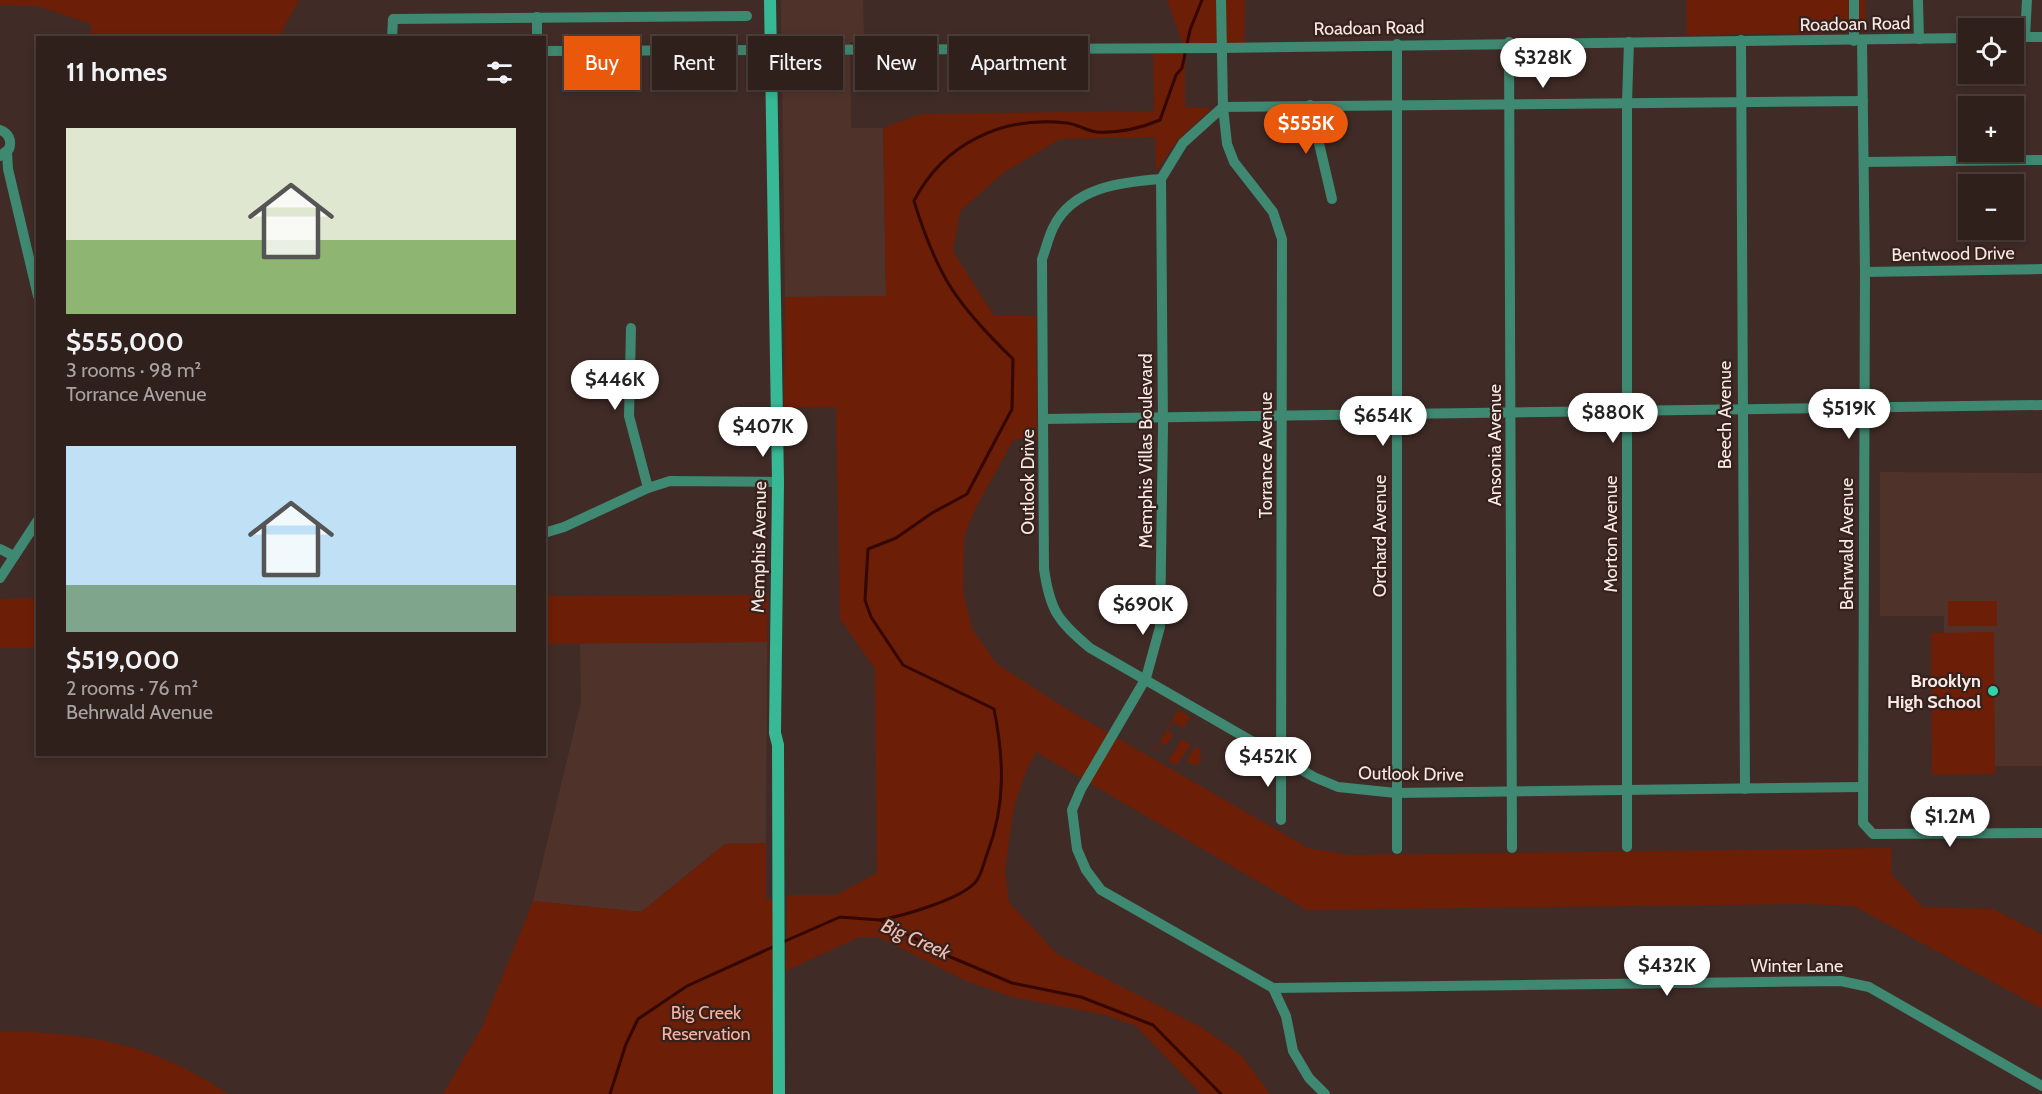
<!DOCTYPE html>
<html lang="en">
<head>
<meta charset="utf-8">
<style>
  :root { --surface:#30201c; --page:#3c2d29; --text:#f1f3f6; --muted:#a8a3a3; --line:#4b3e3b; --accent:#ea580c }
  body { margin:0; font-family:Cabin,sans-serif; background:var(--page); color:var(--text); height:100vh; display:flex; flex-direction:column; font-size:22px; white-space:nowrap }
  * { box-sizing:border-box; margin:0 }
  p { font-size:20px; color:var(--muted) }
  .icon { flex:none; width:33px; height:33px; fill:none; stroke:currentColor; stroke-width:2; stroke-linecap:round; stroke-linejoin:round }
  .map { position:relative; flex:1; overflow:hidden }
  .details { position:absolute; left:36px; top:36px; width:510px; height:720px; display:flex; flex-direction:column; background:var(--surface); border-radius:0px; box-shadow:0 3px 9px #0003,0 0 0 2px var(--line) }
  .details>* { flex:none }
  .guide { position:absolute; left:564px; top:36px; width:570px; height:54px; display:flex; gap:12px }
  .buttons { position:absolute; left:1958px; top:18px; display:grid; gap:12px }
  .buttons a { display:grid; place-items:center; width:66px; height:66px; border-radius:0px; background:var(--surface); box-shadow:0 3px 9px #0003,0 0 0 2px var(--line); font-size:30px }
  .price { position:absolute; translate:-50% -51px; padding:0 14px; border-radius:21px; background:#fff; color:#222; font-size:20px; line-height:39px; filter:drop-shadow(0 2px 3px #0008) }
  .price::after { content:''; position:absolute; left:50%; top:36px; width:18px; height:14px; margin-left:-9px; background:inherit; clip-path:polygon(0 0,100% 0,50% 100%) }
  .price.active { background:var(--accent); color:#fff }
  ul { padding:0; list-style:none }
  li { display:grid; align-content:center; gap:12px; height:318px; padding:0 30px }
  li span { display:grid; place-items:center; height:186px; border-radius:0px; color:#555 }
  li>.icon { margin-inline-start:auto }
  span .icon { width:108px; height:108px; fill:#fffc; stroke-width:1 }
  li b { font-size:26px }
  h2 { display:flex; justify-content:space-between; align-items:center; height:72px; padding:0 30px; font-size:26px }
  .tag { padding:0 21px; border-radius:0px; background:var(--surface); box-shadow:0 3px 9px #0003,0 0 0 2px var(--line); font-size:21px; line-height:54px }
  .tag.active { background:var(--accent); color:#fff }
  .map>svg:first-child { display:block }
  .built { fill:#4f332b }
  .green { fill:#6d1e07 }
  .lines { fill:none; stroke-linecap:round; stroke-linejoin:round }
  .stream { stroke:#340700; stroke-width:3 }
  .street { stroke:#3f8871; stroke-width:10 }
  .secondary { stroke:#36b994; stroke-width:12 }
  .poi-dot { fill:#31d4a9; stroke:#36211c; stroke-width:2 }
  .labels { text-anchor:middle; stroke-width:4.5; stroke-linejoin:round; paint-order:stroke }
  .street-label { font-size:18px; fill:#f7e9e5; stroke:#36211c }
  .poi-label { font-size:18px; font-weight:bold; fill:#f7e9e5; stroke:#36211c; text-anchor:end }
  .park-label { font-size:18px; fill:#fbb19d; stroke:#36211c }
  .water-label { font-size:20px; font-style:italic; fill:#efbdaf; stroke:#36211c }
</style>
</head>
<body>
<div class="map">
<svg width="2042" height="1094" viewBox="0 0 2042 1094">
  <rect width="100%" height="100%" fill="#402b26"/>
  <g class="built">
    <path d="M781,0H863L864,42H850L851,128H883L886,296L785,297Z"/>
    <path d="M1880,472L2042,473V766H1944V616H1880Z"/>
    <path d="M767,642L766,843L725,844L641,912L533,901L581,702L580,643Z"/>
  </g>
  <g class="green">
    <path d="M0,0H299L278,38L91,37V24L38,6L0,5Z"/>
    <path d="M1167,0H1245L1244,47L1185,48V107L1212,108L1177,141L1156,171L1155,137L1060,139L1003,173L960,211L953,251L994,316H1036L1037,439H1014L975,509L964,537L963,591L972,629L997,664L1060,705L1308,848L1349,855L1891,848L1892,875L1923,907L1993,909L2042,934V1009L1854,906L1803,904L1307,910L1036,752L1027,769L1014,806L1005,870L1009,902L1057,954L1201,1027L1241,1055L1270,1094H1201L1136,1026L1105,1015L1012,997L966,981L879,937H859L786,971L787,895H836L877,873L875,669L840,619L836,407H784L785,297L886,296L883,128L921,114L1154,111L1153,47H1184Z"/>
    <path d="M1686,0H1865L1866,32L1687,35Z"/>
    <path d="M768,595L767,642L545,644V596Z"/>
    <path d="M37,598V648H0V599Z"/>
    <rect x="1948" y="601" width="49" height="25"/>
    <path d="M1994,632L1995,774L1932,775L1931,633Z"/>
    <path d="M1178,710L1190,717L1184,728L1173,722L1168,731L1173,735L1167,745L1161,743L1155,753L1154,752Z"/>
    <path d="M1182,739L1191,745L1177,765L1168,761Z"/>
    <path d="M1195,747L1201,750L1199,756L1203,758L1196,766L1186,761Z"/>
    <path d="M766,843V899H778L779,1094H443L482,1027L533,901L641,912L725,844Z"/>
    <path d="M0,1031C90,1033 152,1043 228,1094H0Z"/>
  </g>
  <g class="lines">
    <g class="stream">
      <path d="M880,920C902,916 966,898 977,880C982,873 984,862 987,854C1006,805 1004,759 994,709L903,665L871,617L865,600L868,549L896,538L932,513L967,494L1012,409L1013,359C957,305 937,276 914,201C943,144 1003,115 1067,123C1077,124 1087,131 1097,132C1118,133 1141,128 1160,120L1176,75L1182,68L1190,30L1202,0"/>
      <path d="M783,942L840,917L880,920L946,955L1012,983L1081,997L1153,1025L1221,1094"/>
      <path d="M610,1094L626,1044L638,1019L687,986L775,946"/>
    </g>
    <g class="street">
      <path d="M1221,0L1223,107L1183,143L1161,179L1163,427L1160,627L1146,678L1081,789L1072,810L1077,849L1086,870L1101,890L1273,988L1286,1016L1293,1051L1309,1078L1325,1094"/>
      <path d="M1854,0V41"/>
      <path d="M1918,0L1919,39"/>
      <path d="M537,17V38"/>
      <path d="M2013,37H2042"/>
      <path d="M2025,37L2027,0"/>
      <path d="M392,38L393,19L747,16"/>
      <path d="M1741,40L1745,789"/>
      <path d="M1862,41L1865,272L1863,823L1873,834L2042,833"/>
      <path d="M1509,42L1512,848"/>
      <path d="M1397,44V849"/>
      <path d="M544,51L1222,48L1968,38"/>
      <path d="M1310,105L1332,199"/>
      <path d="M0,130C9,133 12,141 9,149L0,156"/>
      <path d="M7,152L8,169L38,296"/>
      <path d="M1864,162L2042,160"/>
      <path d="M1161,179C1122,182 1072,187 1053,228C1048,238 1046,249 1042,259L1044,569C1050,611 1058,621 1090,648L1314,777L1338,787L1396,793L1863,787"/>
      <path d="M1865,272L2042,269"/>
      <path d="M631,328L629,416L648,488"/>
      <path d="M1045,419L2042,405"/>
      <path d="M544,533L564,527L648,488L670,481L778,482"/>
      <path d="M0,549L14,556"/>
      <path d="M0,578L38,520"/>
      <path d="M1281,820L1282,239L1273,212L1234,162L1227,144L1223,107L1863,101"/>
      <path d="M1627,847V102L1629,42"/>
      <path d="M1273,988L1841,981L1869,987L2042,1086"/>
    </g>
    <path class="secondary" d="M770,0L778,482L775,733L778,745L779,1094"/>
  </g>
  <circle class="poi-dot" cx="1993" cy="691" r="6"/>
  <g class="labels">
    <g class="street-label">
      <text transform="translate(1855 24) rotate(-1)" y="6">Roadoan Road</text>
      <text transform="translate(1369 28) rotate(-1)" y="6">Roadoan Road</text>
      <text transform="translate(1953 254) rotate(-1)" y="6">Bentwood Drive</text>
      <text transform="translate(1725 415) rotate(-90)" y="6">Beech Avenue</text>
      <text transform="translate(1495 445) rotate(-90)" y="6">Ansonia Avenue</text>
      <text transform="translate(1146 451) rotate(-90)" y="6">Memphis Villas Boulevard</text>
      <text transform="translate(1266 455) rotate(-90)" y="6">Torrance Avenue</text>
      <text transform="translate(1028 482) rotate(-90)" y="6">Outlook Drive</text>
      <text transform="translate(1611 534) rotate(-90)" y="6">Morton Avenue</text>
      <text transform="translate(1380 536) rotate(-90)" y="6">Orchard Avenue</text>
      <text transform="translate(1847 544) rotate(-90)" y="6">Behrwald Avenue</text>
      <text transform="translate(759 547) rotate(-89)" y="6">Memphis Avenue</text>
      <text transform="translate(1411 774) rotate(1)" y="6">Outlook Drive</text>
      <text x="1797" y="972">Winter Lane</text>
    </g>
    <g class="poi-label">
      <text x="1981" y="687">Brooklyn<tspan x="1981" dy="21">High School</tspan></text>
    </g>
    <g class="park-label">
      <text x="706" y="1019">Big Creek<tspan x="706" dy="21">Reservation</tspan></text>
    </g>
    <g class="water-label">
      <text transform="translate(916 939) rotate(24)" y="7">Big Creek</text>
    </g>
  </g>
</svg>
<div class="buttons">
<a><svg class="icon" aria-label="locate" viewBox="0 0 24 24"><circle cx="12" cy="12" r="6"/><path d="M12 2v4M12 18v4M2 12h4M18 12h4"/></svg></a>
<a>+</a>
<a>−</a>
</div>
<b class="price" style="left:1543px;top:89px">$328K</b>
<b class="price active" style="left:1306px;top:155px">$555K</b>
<b class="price" style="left:615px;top:411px">$446K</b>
<b class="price" style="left:1849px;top:440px">$519K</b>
<b class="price" style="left:1613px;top:444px">$880K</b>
<b class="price" style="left:1383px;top:447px">$654K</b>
<b class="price" style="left:763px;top:458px">$407K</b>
<b class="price" style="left:1143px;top:636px">$690K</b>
<b class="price" style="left:1268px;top:788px">$452K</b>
<b class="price" style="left:1950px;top:848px">$1.2M</b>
<b class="price" style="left:1667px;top:997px">$432K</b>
<div class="guide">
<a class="tag active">Buy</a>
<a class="tag">Rent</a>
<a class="tag">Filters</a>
<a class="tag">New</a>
<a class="tag">Apartment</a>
</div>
<section class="details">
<h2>11 homes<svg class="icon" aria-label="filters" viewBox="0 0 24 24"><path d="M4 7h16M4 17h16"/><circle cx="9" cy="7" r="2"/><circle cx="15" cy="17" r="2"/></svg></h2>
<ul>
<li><span style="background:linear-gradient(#dfe7d0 60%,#8fb573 0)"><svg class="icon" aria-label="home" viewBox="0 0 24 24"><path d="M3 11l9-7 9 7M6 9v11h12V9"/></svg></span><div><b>$555,000</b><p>3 rooms · 98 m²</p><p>Torrance Avenue</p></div></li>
<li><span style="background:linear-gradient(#bfe0f5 75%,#7fa58c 0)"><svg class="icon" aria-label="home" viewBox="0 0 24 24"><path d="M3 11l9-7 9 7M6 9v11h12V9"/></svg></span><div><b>$519,000</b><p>2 rooms · 76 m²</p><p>Behrwald Avenue</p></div></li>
</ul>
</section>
</div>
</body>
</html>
